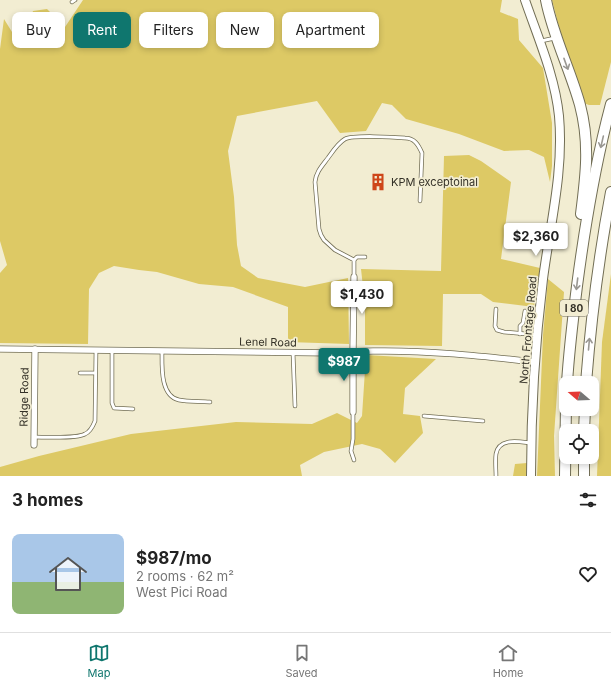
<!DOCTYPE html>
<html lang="en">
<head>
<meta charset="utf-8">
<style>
  :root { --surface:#fff; --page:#f2f2f2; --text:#222; --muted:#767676; --line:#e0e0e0; --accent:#0f766e }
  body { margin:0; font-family:Inter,sans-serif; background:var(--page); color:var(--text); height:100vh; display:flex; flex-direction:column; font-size:15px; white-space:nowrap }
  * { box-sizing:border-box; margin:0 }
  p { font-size:13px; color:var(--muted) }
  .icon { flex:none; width:22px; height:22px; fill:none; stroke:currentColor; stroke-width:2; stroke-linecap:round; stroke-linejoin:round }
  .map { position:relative; height:476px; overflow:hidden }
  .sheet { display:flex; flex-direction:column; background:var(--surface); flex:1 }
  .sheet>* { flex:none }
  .banner { position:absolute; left:12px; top:12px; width:400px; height:36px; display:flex; gap:8px }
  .needle { width:26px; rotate:289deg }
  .controls { position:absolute; left:559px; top:376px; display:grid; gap:8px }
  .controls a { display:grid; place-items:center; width:40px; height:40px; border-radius:8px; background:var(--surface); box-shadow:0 2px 6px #0003; font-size:20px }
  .price { position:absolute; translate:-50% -34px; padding:0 9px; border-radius:4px; background:#fff; color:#222; font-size:13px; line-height:26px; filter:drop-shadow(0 1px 2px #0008) }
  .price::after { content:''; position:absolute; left:50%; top:24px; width:12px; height:9px; margin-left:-6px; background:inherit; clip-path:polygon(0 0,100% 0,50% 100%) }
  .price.active { background:var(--accent); color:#fff }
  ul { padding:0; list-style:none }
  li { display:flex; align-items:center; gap:12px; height:100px; padding:0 12px }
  li span { display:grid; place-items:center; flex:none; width:112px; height:80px; border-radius:8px; color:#555 }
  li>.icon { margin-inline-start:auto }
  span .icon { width:48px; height:48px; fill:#fffc; stroke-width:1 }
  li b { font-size:17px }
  h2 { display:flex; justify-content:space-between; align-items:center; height:48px; padding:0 12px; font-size:17px }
  .chip { padding:0 14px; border-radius:8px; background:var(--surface); box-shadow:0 2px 6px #0003; font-size:14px; line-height:36px }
  .chip.active { background:var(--accent); color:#fff }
  .tabs { display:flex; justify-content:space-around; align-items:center; height:56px; border-top:1px solid var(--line); background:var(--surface); font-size:11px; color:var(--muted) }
  .tabs a { display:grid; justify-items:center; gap:2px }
  .tabs .active { color:var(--accent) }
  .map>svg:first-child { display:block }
  .green { fill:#ddc965 }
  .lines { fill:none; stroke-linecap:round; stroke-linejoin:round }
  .service-casing { stroke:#716d54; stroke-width:4.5 }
  .minor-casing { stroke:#716d54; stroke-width:7 }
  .secondary-casing { stroke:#716d54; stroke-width:10 }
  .motorway-casing { stroke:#716d54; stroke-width:12 }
  .service { stroke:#fff; stroke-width:3 }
  .minor { stroke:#fff; stroke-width:5.5 }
  .secondary { stroke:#fff; stroke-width:8 }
  .motorway { stroke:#fff; stroke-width:10 }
  .oneway { stroke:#9a9893 }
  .labels { text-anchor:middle; stroke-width:3.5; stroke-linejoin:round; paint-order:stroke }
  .shield { fill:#f2edd2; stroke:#6d695a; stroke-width:1 }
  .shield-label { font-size:10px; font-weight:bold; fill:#343127 }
  .poi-label { font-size:11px; fill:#343127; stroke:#f2edd2; text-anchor:start }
  .street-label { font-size:11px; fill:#343127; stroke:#f2edd2 }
</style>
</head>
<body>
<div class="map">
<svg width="611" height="476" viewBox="0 0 611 476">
  <rect width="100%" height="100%" fill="#f2edd2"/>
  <g class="green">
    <path d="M83,0H502L500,12L518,19L519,40L543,68L552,123V166L550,182L544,157L529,150L504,151L459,134L406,119L392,105L382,103L366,131L340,133L317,101L237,116L228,151L234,197L237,245L241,266L258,278L305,287L348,278L349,344L288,342V307L233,287L199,284L157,272L139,270L114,266L99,273L89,289L88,344L0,343V273L7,265L0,241V49L4,19L20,45L33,11L47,9L65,27Z"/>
    <path d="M552,0H611V62L600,105H589L578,101Z"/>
    <path d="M469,155L481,161L511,182L501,259L540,268L534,307L493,302L481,294H443L442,346L365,345V305L361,269L441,271L444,156Z"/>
    <path d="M611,274V476H597L602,342Z"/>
    <path d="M548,279L564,292L554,436L555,476H537L543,335Z"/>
    <path d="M366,355L436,359L405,388L403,414L420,416L423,433L395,463L380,449L362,444L324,452L300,465L302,476H0V467L39,456L131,434L236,422L312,424L337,413L357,423L362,416Z"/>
    <path d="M527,463L526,476H513L515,464Z"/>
  </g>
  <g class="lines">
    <g class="service-casing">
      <g id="service">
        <path d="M72,2L75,0"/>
        <path d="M541,41L555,38"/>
        <path d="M354,260L357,257H365"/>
        <path d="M354,277V260L335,250L324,240L321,235L319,229L315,182C316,172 322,166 328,158C333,151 338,143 345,139C353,135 393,137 405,138C414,138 418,144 422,153L420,201"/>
        <path d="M496,309L495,326L497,330L504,332L537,335"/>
        <path d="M520,334V326L523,323L525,311"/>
        <path d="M112,350V403L114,408L133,409"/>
        <path d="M162,351C162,366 160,396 179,400C189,402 200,401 210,402"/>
        <path d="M293,352L295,406"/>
        <path d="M80,373H95"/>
        <path d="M353,412V439L351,451L354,460"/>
        <path d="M424,416L483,421"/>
        <path d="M34,437C44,437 77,439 85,434C90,432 93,426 95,421L96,350"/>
        <path d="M496,476C496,469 495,461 496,454C499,437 520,442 531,443"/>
      </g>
    </g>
    <g class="minor-casing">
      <g id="minor">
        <path d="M0,349L333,353C347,352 360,351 373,351C427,350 481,356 535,362"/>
        <path d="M353,412V352L354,277"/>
        <path d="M34,445L35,349"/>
      </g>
    </g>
    <g class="secondary-casing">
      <path id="secondary" d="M525,0C538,38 555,76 559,116C564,171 550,225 543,279C535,344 531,410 531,476"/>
    </g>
    <g class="motorway-casing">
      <g id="motorway">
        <path d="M546,0C553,36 570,69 580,105C590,143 586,175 581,214"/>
        <path d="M567,383C569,351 573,318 577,286C585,225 595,164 611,104"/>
        <path d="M586,383C591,319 599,255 611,192"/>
        <path d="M584,431L585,409"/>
        <path d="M584,457V476"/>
        <path d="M565,476L566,404"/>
      </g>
    </g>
    <use href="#service" class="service"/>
    <use href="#minor" class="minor"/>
    <use href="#secondary" class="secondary"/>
    <use href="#motorway" class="motorway"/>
  </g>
  <defs><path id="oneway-shaft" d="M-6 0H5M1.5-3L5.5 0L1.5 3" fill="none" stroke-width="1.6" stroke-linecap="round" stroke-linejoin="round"/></defs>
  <g class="oneway">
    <use href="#oneway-shaft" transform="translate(566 64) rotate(70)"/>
    <use href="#oneway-shaft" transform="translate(602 142) rotate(103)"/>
    <use href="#oneway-shaft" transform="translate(577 284) rotate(97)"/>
    <use href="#oneway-shaft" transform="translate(589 344) rotate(-85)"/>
  </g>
  <defs>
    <g id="building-bare" transform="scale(1.38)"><path d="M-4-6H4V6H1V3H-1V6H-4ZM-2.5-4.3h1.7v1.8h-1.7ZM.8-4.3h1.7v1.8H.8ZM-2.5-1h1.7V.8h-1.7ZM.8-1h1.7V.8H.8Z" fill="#ce4619" stroke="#f2edd2" stroke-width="2.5" paint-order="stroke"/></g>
  </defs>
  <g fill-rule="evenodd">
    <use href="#building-bare" x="378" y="182"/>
  </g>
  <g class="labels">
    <rect class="shield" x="560" y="300" width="28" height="16" rx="3"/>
    <g class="shield-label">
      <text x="574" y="312">I 80</text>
    </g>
    <g class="poi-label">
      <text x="391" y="186">KPM exceptoinal</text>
    </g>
    <g class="street-label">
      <text transform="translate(528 330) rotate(-85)" y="4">North Frontage Road</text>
      <text transform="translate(268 342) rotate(1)" y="4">Lenel Road</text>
      <text transform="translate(24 397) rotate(-89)" y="4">Ridge Road</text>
    </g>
  </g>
</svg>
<div class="controls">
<a><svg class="needle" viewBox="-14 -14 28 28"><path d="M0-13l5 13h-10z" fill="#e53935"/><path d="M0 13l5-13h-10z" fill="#767676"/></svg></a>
<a><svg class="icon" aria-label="locate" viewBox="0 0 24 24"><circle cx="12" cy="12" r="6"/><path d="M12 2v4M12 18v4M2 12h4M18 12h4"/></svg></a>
</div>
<b class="price" style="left:536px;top:257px">$2,360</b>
<b class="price" style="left:362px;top:315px">$1,430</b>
<b class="price active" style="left:344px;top:382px">$987</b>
<div class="banner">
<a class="chip">Buy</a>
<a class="chip active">Rent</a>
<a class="chip">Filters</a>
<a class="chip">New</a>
<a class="chip">Apartment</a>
</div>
</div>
<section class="sheet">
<h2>3 homes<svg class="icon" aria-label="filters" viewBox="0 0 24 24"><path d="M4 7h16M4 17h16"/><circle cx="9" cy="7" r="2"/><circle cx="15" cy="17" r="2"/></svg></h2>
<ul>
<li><span style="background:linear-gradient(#a9c7e8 60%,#8fb573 0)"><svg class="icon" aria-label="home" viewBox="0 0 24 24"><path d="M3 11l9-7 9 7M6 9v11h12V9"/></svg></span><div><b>$987/mo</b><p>2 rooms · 62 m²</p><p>West Pici Road</p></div><svg class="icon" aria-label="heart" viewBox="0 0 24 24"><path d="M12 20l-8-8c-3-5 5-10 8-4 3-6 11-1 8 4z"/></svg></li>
</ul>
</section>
<nav class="tabs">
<a class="active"><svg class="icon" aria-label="map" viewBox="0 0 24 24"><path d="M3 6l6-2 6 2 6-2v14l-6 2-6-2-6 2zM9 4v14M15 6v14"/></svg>Map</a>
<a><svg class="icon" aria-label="saved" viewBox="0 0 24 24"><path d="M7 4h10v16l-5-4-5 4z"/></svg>Saved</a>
<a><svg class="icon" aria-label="home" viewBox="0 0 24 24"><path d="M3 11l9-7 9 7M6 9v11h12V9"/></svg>Home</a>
</nav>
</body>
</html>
